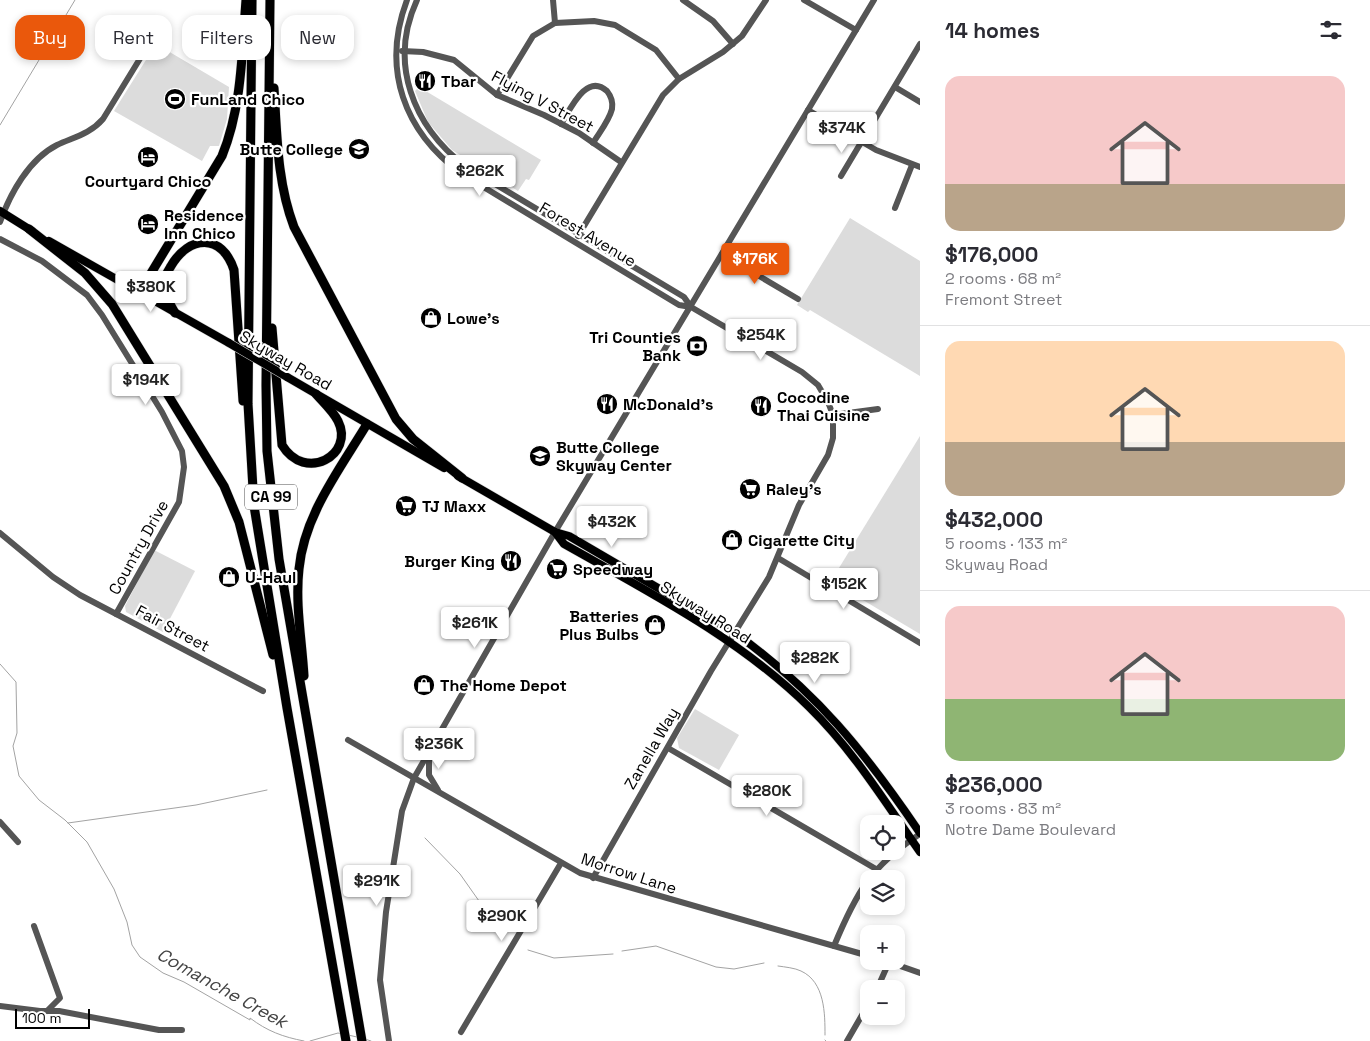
<!DOCTYPE html>
<html lang="en">
<head>
<meta charset="utf-8">
<style>
  :root { --surface:#fff; --page:#f2f2f3; --text:#2b2b33; --muted:#7c7c81; --line:#e1e1e2; --accent:#ea580c }
  body { margin:0; font-family:"Space Grotesk",sans-serif; background:var(--page); color:var(--text); height:100vh; display:flex; flex-direction:column; font-size:19px; white-space:nowrap }
  * { box-sizing:border-box; margin:0 }
  p { font-size:16px; color:var(--muted) }
  .icon { flex:none; width:28px; height:28px; fill:none; stroke:currentColor; stroke-width:2; stroke-linecap:round; stroke-linejoin:round }
  .map { position:relative; flex:1; overflow:hidden }
  .side { display:flex; flex-direction:column; background:var(--surface); width:450px }
  .side>* { flex:none }
  .banner { position:absolute; left:15px; top:15px; width:475px; height:45px; display:flex; gap:10px }
  .fabs { position:absolute; left:860px; top:815px; display:grid; gap:10px }
  .fabs a { display:grid; place-items:center; width:45px; height:45px; border-radius:10px; background:var(--surface); box-shadow:0 2px 8px #0003; font-size:25px }
  .scale { position:absolute; left:15px; bottom:12px; width:75px; box-sizing:border-box; padding-left:5px; border:2px solid #000; border-top:0; font-size:14px; line-height:18px; white-space:nowrap; color:#000; -webkit-text-stroke:4px #fff; paint-order:stroke }
  .price { position:absolute; translate:-50% -42px; padding:0 11px; border-radius:5px; background:#fff; color:#222; font-size:16px; line-height:32px; filter:drop-shadow(0 1px 2px #0008) }
  .price::after { content:''; position:absolute; left:50%; top:30px; width:15px; height:11px; margin-left:-8px; background:inherit; clip-path:polygon(0 0,100% 0,50% 100%) }
  .price.selected { background:var(--accent); color:#fff }
  ul { padding:0; list-style:none }
  li { display:grid; align-content:center; gap:10px; height:265px; padding:0 25px }
  li+li { border-top:1px solid var(--line) }
  li span { display:grid; place-items:center; height:155px; border-radius:15px; color:#555 }
  li>.icon { margin-inline-start:auto }
  span .icon { width:90px; height:90px; fill:#fffc; stroke-width:1 }
  li b { font-size:21px }
  h2 { display:flex; justify-content:space-between; align-items:center; height:60px; padding:0 25px; font-size:21px }
  .pill { padding:0 18px; border-radius:15px; background:var(--surface); box-shadow:0 2px 8px #0003; font-size:18px; line-height:45px }
  .pill.selected { background:var(--accent); color:#fff }
  main { display:flex; flex:1; min-height:0 }
  .map>svg:first-child { display:block }
  .green { fill:#dcdcdc }
  .lines { fill:none; stroke-linecap:round; stroke-linejoin:round }
  .stream { stroke:#a3a3a3; stroke-width:1 }
  .major-casing { stroke:#dbdbdb; stroke-width:9 }
  .highway-casing { stroke:#dbdbdb; stroke-width:10 }
  .minor { stroke:#555; stroke-width:6 }
  .major { stroke:#000; stroke-width:8 }
  .highway { stroke:#000; stroke-width:9 }
  .major-bridge-casing { stroke:#dbdbdb; stroke-width:9; stroke-linecap:butt }
  .major-bridge { stroke:#000; stroke-width:8 }
  .labels { text-anchor:middle; stroke-width:4.5; stroke-linejoin:round; paint-order:stroke }
  .shield { fill:#fff; stroke:#4c4c4c; stroke-width:1 }
  .shield-label { font-size:15px; font-weight:bold; fill:#000 }
  .poi-label { font-size:16px; font-weight:bold; fill:#000; stroke:#fff; text-anchor:start }
  .street-label { font-size:16px; fill:#000; stroke:#fff }
  .water-label { font-size:18px; font-style:italic; fill:#444; stroke:#fff }
</style>
</head>
<body>
<main>
<div class="map">
<svg width="920" height="1041" viewBox="0 0 920 1041">
  <rect width="100%" height="100%" fill="#fff"/>
  <g class="green">
    <path d="M156,44L229,87L227,119L219,146H210L202,161L114,111Z"/>
    <path d="M419,87L541,160L529,180L526,179L518,191L452,150L428,122L415,91Z"/>
    <path d="M850,218L920,261V376L810,310L808,312L797,305Z"/>
    <path d="M920,436V634L831,581Z"/>
    <path d="M154,550L195,571L163,632L126,612L125,606Z"/>
    <path d="M695,709L739,735L719,770L679,748L677,738Z"/>
  </g>
  <g class="lines">
    <g class="stream">
      <path d="M0,125L75,0"/>
      <path d="M0,664L16,682L17,733L13,746L19,776L39,800L65,820L87,842L114,889L127,922L132,945L140,957L163,973L184,982L250,1020V1018C267,1031 283,1037 304,1041"/>
      <path d="M68,823L196,805L267,790"/>
      <path d="M425,838L460,874L503,935"/>
      <path d="M528,950L554,958L613,954"/>
      <path d="M622,951L656,946L716,967L734,969L764,963"/>
      <path d="M778,966C785,967 795,968 801,971C825,982 825,1014 825,1035"/>
      <path d="M348,1035L357,1037"/>
      <path d="M365,1039L371,1041"/>
      <path d="M825,1040L826,1041"/>
      <path d="M310,1041L338,1033L342,1034"/>
    </g>
    <g class="major-casing">
      <g id="major">
        <path d="M0,211L32,231"/>
        <path d="M49,241L229,343"/>
        <path d="M287,377L444,468"/>
        <path d="M458,476L555,532L569,536L735,633C816,691 865,752 920,833"/>
        <path d="M555,532L564,544C649,592 739,638 809,707C853,750 885,802 920,852"/>
      </g>
    </g>
    <g class="highway-casing">
      <g id="highway">
        <path d="M252,0L248,404L254,506L287,708L346,1041"/>
        <path d="M270,0L266,385L267,451L279,559L362,1041"/>
        <path d="M274,88C277,135 277,182 294,227L396,419L413,439L462,478"/>
        <path d="M29,229L85,273L112,304L224,486L239,522L273,655"/>
        <path d="M139,293L222,156C242,107 242,52 246,0"/>
        <path d="M175,313C170,304 163,294 163,284C164,277 168,271 171,266C189,235 222,233 234,270L243,401"/>
        <path d="M272,328L282,445C305,483 355,455 338,421C333,411 323,402 316,394"/>
        <path d="M304,676C302,641 295,604 299,569C304,515 340,469 367,424"/>
      </g>
    </g>
    <g class="minor">
      <path d="M407,0C381,69 404,132 462,174L679,305L691,307L802,372L818,385L828,402L833,415V438L828,455L799,505L769,577L711,671L593,878"/>
      <path d="M417,0C388,63 413,126 465,166L684,297L691,307"/>
      <path d="M553,0L555,23"/>
      <path d="M683,0L713,21L733,44"/>
      <path d="M804,0L856,30"/>
      <path d="M402,51L423,52L454,60L497,95L544,115L579,133L621,162"/>
      <path d="M895,87L920,102"/>
      <path d="M497,95L533,36L555,23L594,21L615,25L656,50L679,79"/>
      <path d="M808,110L876,150L920,167"/>
      <path d="M561,124C570,110 586,72 607,91C611,96 613,103 612,109C609,121 599,133 593,143"/>
      <path d="M841,176L920,44"/>
      <path d="M895,208L912,165"/>
      <path d="M0,222C10,194 29,159 57,145C74,137 90,134 103,119L152,39"/>
      <path d="M578,236L663,95L679,79L723,52L742,36L766,0"/>
      <path d="M0,239L42,261L87,295L102,315L162,412L182,451L184,467L179,502L116,614"/>
      <path d="M722,254L798,299"/>
      <path d="M833,415L878,409"/>
      <path d="M0,533L53,577L80,595L263,691"/>
      <path d="M778,558L920,643"/>
      <path d="M348,740L580,873L869,956"/>
      <path d="M668,748L876,869"/>
      <path d="M429,756V775L438,790"/>
      <path d="M0,822L18,842"/>
      <path d="M34,926L60,998L47,1011"/>
      <path d="M834,946C856,893 871,866 920,834"/>
      <path d="M886,961L920,973"/>
      <path d="M877,989L889,962"/>
      <path d="M0,1006L40,1011H59L159,1030H182"/>
      <path d="M461,1032L561,863"/>
      <path d="M389,1041L380,980L386,912L402,811L414,778L555,532L874,0"/>
      <path d="M847,1041L869,1003"/>
    </g>
    <use href="#major" class="major"/>
    <use href="#highway" class="highway"/>
    <g class="major-bridge-casing">
      <path id="major-bridge" d="M229,343L287,377"/>
    </g>
    <use href="#major-bridge" class="major-bridge"/>
  </g>
  <defs>
    <g id="restaurant-disc" transform="scale(1.125)"><circle r="9.5" fill="#000" stroke="#fff"/><path d="M-5-6h1v4h1v-4h1v4h1v-4h1v5L-1.5 .5V6h-2V.5L-5-1ZM5-6V6H3V1.5H1.5Q1.5-4 5-6Z" fill="#fff"/></g>
    <g id="stadium-disc" transform="scale(1.125)"><circle r="9.5" fill="#000" stroke="#fff"/><path d="M0-5a6.5 5 0 1 0 0 10a6.5 5 0 1 0 0-10ZM-3.5-1.8h7v3.6h-7Z" fill="#fff"/></g>
    <g id="university-disc" transform="scale(1.125)"><circle r="9.5" fill="#000" stroke="#fff"/><path d="M0-5L7-2L0 1L-7-2ZM-4 1L0 2.5L4 1V4Q0 6-4 4Z" fill="#fff"/></g>
    <g id="hotel-disc" transform="scale(1.125)"><circle r="9.5" fill="#000" stroke="#fff"/><path d="M-6-4.5h1.5V1H6V5H4.5V3h-9V5H-6ZM-4 0a1.8 1.8 0 1 1 3.6 0ZM.5 0V-2.5h3Q6-2.5 6 0Z" fill="#fff"/></g>
    <g id="shop-disc" transform="scale(1.125)"><circle r="9.5" fill="#000" stroke="#fff"/><path d="M-5-2.5h2.3a2.7 3.5 0 0 1 5.4 0H5L5.5 6h-11ZM-1.5-2.5h3a1.5 2.3 0 0 0-3 0Z" fill="#fff"/></g>
    <g id="bank-disc" transform="scale(1.125)"><circle r="9.5" fill="#000" stroke="#fff"/><path d="M-6-4H6V4H-6ZM0-2.3a2.3 2.3 0 1 0 0 4.6a2.3 2.3 0 1 0 0-4.6Z" fill="#fff"/></g>
    <g id="supermarket-disc" transform="scale(1.125)"><circle r="9.5" fill="#000" stroke="#fff"/><path d="M-6-5.5h2.5l.6 2H6L4.5 2H-2.5L-4.4-4H-6ZM-1.5 3.2a1.3 1.3 0 1 0 .1 0ZM3 3.2a1.3 1.3 0 1 0 .1 0Z" fill="#fff"/></g>
  </defs>
  <g fill-rule="evenodd">
    <use href="#restaurant-disc" x="425" y="81"/>
    <use href="#stadium-disc" x="175" y="99"/>
    <use href="#university-disc" x="359" y="149"/>
    <use href="#hotel-disc" x="148" y="157"/>
    <use href="#hotel-disc" x="148" y="224"/>
    <use href="#shop-disc" x="431" y="318"/>
    <use href="#bank-disc" x="697" y="346"/>
    <use href="#restaurant-disc" x="607" y="404"/>
    <use href="#restaurant-disc" x="761" y="406"/>
    <use href="#university-disc" x="540" y="456"/>
    <use href="#supermarket-disc" x="750" y="489"/>
    <use href="#supermarket-disc" x="406" y="506"/>
    <use href="#shop-disc" x="732" y="540"/>
    <use href="#restaurant-disc" x="511" y="561"/>
    <use href="#supermarket-disc" x="557" y="569"/>
    <use href="#shop-disc" x="229" y="577"/>
    <use href="#shop-disc" x="655" y="625"/>
    <use href="#shop-disc" x="424" y="685"/>
  </g>
  <g class="labels">
    <rect class="shield" x="245" y="484.5" width="52" height="25" rx="4"/>
    <g class="shield-label">
      <text x="271" y="502">CA 99</text>
    </g>
    <g class="poi-label">
      <text x="441" y="87">Tbar</text>
      <text x="191" y="105">FunLand Chico</text>
      <text x="343" y="155" text-anchor="end">Butte College</text>
      <text x="148" y="187" text-anchor="middle">Courtyard Chico</text>
      <text x="164" y="221">Residence<tspan x="164" dy="18">Inn Chico</tspan></text>
      <text x="447" y="324">Lowe's</text>
      <text x="681" y="343" text-anchor="end">Tri Counties<tspan x="681" dy="18">Bank</tspan></text>
      <text x="777" y="403">Cocodine<tspan x="777" dy="18">Thai Cuisine</tspan></text>
      <text x="623" y="410">McDonald's</text>
      <text x="556" y="453">Butte College<tspan x="556" dy="18">Skyway Center</tspan></text>
      <text x="766" y="495">Raley's</text>
      <text x="422" y="512">TJ Maxx</text>
      <text x="748" y="546">Cigarette City</text>
      <text x="495" y="567" text-anchor="end">Burger King</text>
      <text x="573" y="575">Speedway</text>
      <text x="245" y="583">U-Haul</text>
      <text x="639" y="622" text-anchor="end">Batteries<tspan x="639" dy="18">Plus Bulbs</tspan></text>
      <text x="440" y="691">The Home Depot</text>
    </g>
    <g class="street-label">
      <text transform="translate(543 101) rotate(28)" y="6">Flying V Street</text>
      <text transform="translate(588 234) rotate(31)" y="6">Forest Avenue</text>
      <text transform="translate(286 360) rotate(30)" y="6">Skyway Road</text>
      <text transform="translate(138 547) rotate(-61)" y="6">Country Drive</text>
      <text transform="translate(706 612) rotate(32)" y="6">Skyway Road</text>
      <text transform="translate(173 628) rotate(28)" y="6">Fair Street</text>
      <text transform="translate(651 748) rotate(-60)" y="6">Zanella Way</text>
      <text transform="translate(629 873) rotate(18)" y="6">Morrow Lane</text>
    </g>
    <g class="water-label">
      <text transform="translate(222 988) rotate(29)" y="6">Comanche Creek</text>
    </g>
  </g>
</svg>
<div class="fabs">
<a><svg class="icon" aria-label="locate" viewBox="0 0 24 24"><circle cx="12" cy="12" r="6"/><path d="M12 2v4M12 18v4M2 12h4M18 12h4"/></svg></a>
<a><svg class="icon" aria-label="layers" viewBox="0 0 24 24"><path d="M12 4l9 5-9 5-9-5zM3 14l9 5 9-5"/></svg></a>
<a>+</a>
<a>−</a>
</div>
<div class="scale">100 m</div>
<b class="price" style="left:842px;top:154px">$374K</b>
<b class="price" style="left:480px;top:197px">$262K</b>
<b class="price selected" style="left:755px;top:285px">$176K</b>
<b class="price" style="left:151px;top:313px">$380K</b>
<b class="price" style="left:761px;top:361px">$254K</b>
<b class="price" style="left:146px;top:406px">$194K</b>
<b class="price" style="left:612px;top:548px">$432K</b>
<b class="price" style="left:844px;top:610px">$152K</b>
<b class="price" style="left:475px;top:649px">$261K</b>
<b class="price" style="left:815px;top:684px">$282K</b>
<b class="price" style="left:439px;top:770px">$236K</b>
<b class="price" style="left:767px;top:817px">$280K</b>
<b class="price" style="left:377px;top:907px">$291K</b>
<b class="price" style="left:502px;top:942px">$290K</b>
<div class="banner">
<a class="pill selected">Buy</a>
<a class="pill">Rent</a>
<a class="pill">Filters</a>
<a class="pill">New</a>
</div>
</div>
<section class="side">
<h2>14 homes<svg class="icon" aria-label="filters" viewBox="0 0 24 24"><path d="M4 7h16M4 17h16"/><circle cx="9" cy="7" r="2"/><circle cx="15" cy="17" r="2"/></svg></h2>
<ul>
<li><span style="background:linear-gradient(#f6c9c9 70%,#b9a48a 0)"><svg class="icon" aria-label="home" viewBox="0 0 24 24"><path d="M3 11l9-7 9 7M6 9v11h12V9"/></svg></span><div><b>$176,000</b><p>2 rooms · 68 m²</p><p>Fremont Street</p></div></li>
<li><span style="background:linear-gradient(#ffd9b3 65%,#b9a48a 0)"><svg class="icon" aria-label="home" viewBox="0 0 24 24"><path d="M3 11l9-7 9 7M6 9v11h12V9"/></svg></span><div><b>$432,000</b><p>5 rooms · 133 m²</p><p>Skyway Road</p></div></li>
<li><span style="background:linear-gradient(#f6c9c9 60%,#8fb573 0)"><svg class="icon" aria-label="home" viewBox="0 0 24 24"><path d="M3 11l9-7 9 7M6 9v11h12V9"/></svg></span><div><b>$236,000</b><p>3 rooms · 83 m²</p><p>Notre Dame Boulevard</p></div></li>
</ul>
</section>
</main>
</body>
</html>
